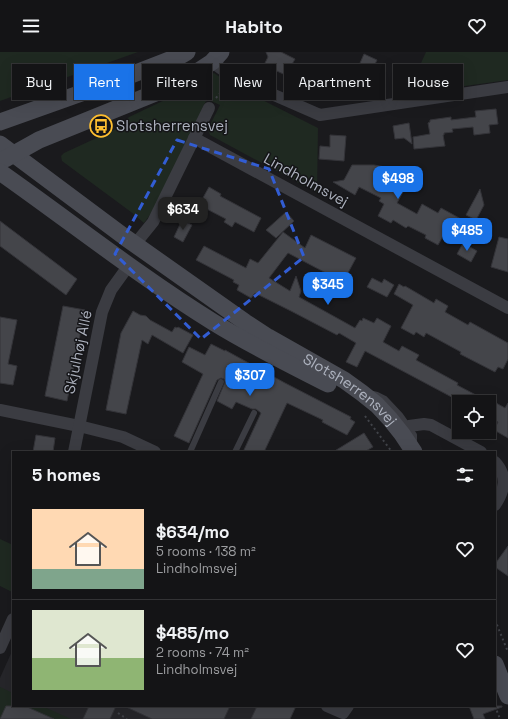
<!DOCTYPE html>
<html lang="en">
<head>
<meta charset="utf-8">
<style>
  :root { --surface:#141416; --page:#1d1d1f; --text:#f1f3f6; --muted:#9d9ea1; --line:#333335; --accent:#1a73e8 }
  body { margin:0; font-family:"Space Grotesk",sans-serif; background:var(--page); color:var(--text); height:100vh; display:flex; flex-direction:column; font-size:15px; white-space:nowrap }
  * { box-sizing:border-box; margin:0 }
  p { font-size:13px; color:var(--muted) }
  .icon { flex:none; width:22px; height:22px; fill:none; stroke:currentColor; stroke-width:2; stroke-linecap:round; stroke-linejoin:round }
  .map { position:relative; flex:1; overflow:hidden }
  .details { position:absolute; left:12px; top:399px; width:484px; height:256px; display:flex; flex-direction:column; background:var(--surface); border-radius:0px; box-shadow:0 4px 16px #0002,0 0 0 1px var(--line) }
  .details>* { flex:none }
  .top-card { position:absolute; left:12px; top:12px; width:484px; height:36px; display:flex; gap:8px }
  .buttons { position:absolute; left:452px; top:343px; display:grid; gap:8px }
  .buttons a { display:grid; place-items:center; width:44px; height:44px; border-radius:0px; background:var(--surface); box-shadow:0 4px 16px #0002,0 0 0 1px var(--line); font-size:20px }
  .price { position:absolute; translate:-50% -34px; padding:0 9px; border-radius:8px; background:var(--accent); color:#fff; font-size:13px; line-height:26px; filter:drop-shadow(0 1px 2px #0008) }
  .price::after { content:''; position:absolute; left:50%; top:24px; width:12px; height:9px; margin-left:-6px; background:inherit; clip-path:polygon(0 0,100% 0,50% 100%) }
  .price.on { background:#222; color:#fff }
  ul { padding:0; list-style:none }
  li { display:flex; align-items:center; gap:12px; height:100px; padding:0 20px }
  li+li { border-top:1px solid var(--line) }
  li span { display:grid; place-items:center; flex:none; width:112px; height:80px; border-radius:0px; color:#555 }
  li>.icon { margin-inline-start:auto }
  span .icon { width:48px; height:48px; fill:#fffc; stroke-width:1 }
  li b { font-size:17px }
  h2 { display:flex; justify-content:space-between; align-items:center; height:48px; padding:0 20px; font-size:17px }
  .pill { padding:0 14px; border-radius:0px; background:var(--surface); box-shadow:0 4px 16px #0002,0 0 0 1px var(--line); font-size:14px; line-height:36px }
  .pill.on { background:var(--accent); color:#fff }
  header { display:flex; justify-content:space-between; align-items:center; height:52px; padding:0 20px; background:var(--surface); font-size:18px; font-weight:600 }
  .map>svg:first-child { display:block }
  .built { fill:#26262a }
  .green { fill:#1f2921 }
  .building { fill:#44454a; stroke:#343439 }
  .lines { fill:none; stroke-linecap:round; stroke-linejoin:round }
  .path { stroke:#414349; stroke-width:2; stroke-dasharray:2 3; stroke-linecap:butt }
  .lane { stroke:#3b3c42; stroke-width:6 }
  .street { stroke:#3b3c42; stroke-width:12 }
  .secondary { stroke:#494b53; stroke-width:17 }
  .marked { fill:none; stroke:#325dd4; stroke-width:3; stroke-dasharray:8 5; stroke-linejoin:round }
  .labels { text-anchor:middle; stroke-width:3; stroke-linejoin:round; paint-order:stroke }
  .poi-label { font-size:15px; fill:#acb1bd; stroke:#151518; text-anchor:start }
  .street-label { font-size:15px; fill:#acb1bd; stroke:#151518 }
</style>
</head>
<body>
<header><svg class="icon" aria-label="menu" viewBox="0 0 24 24"><path d="M4 6h16M4 12h16M4 18h16"/></svg>Habito<svg class="icon" aria-label="heart" viewBox="0 0 24 24"><path d="M12 20l-8-8c-3-5 5-10 8-4 3-6 11-1 8 4z"/></svg></header>
<div class="map">
<svg width="508" height="667" viewBox="0 0 508 667">
  <rect width="100%" height="100%" fill="#1a1a1d"/>
  <g class="built">
    <path d="M13,597V642L0,636V626Z"/>
    <path d="M39,654H289L283,667H67Z"/>
  </g>
  <g class="green">
    <path d="M0,0H138L0,49Z"/>
    <path d="M426,0H508V28L429,39L408,40Z"/>
    <path d="M214,21L227,30L318,76L317,141L210,83L208,77L220,53L207,47L154,157L144,171L131,160L62,109L61,104L64,101L116,77L129,65L190,36Z"/>
    <path d="M0,487L13,493V538L12,540L0,534Z"/>
    <path d="M0,635L13,641V654H42L71,667H0Z"/>
  </g>
  <g class="building">
    <path d="M266,0H281L295,7L291,14L315,25L316,23L329,29L335,17L349,24L341,42L335,40V41L329,39L325,45L303,34L300,41L289,36L294,27L264,13L268,5Z"/>
    <path d="M364,2L377,8L369,24L382,30L377,39L353,27Z"/>
    <path d="M496,57L498,72L489,73L490,81L474,83L473,75L452,77L453,80L444,81V83H443L445,94L414,97L413,85L430,82L428,71L430,70V68L451,65V68L476,65L475,59Z"/>
    <path d="M409,71L412,92L404,86L395,87L393,74Z"/>
    <path d="M330,83L346,84L344,109L319,107L320,94L330,95Z"/>
    <path d="M352,113H374L414,120L397,151L417,162L422,152L438,161L441,156L461,167L455,179L448,175L438,193L425,186L426,183L408,174L406,176L393,168L391,171L378,164L384,152L379,149L381,146L359,135L355,143L333,130L344,128Z"/>
    <path d="M209,135L221,142L220,144L261,166L254,180L235,170L232,175L224,170L226,167L199,153Z"/>
    <path d="M480,137L484,153L476,168L466,163Z"/>
    <path d="M286,160L294,169L276,186L266,178Z"/>
    <path d="M182,168L192,173L183,190L174,185Z"/>
    <path d="M0,169L77,227L66,243L0,194Z"/>
    <path d="M283,180L305,196L311,183L356,206L343,230L288,201L269,226L290,239L296,224L301,239L299,245L355,276L360,268L362,269L363,266L374,271L377,266L391,274L383,290L399,299L402,294L419,303L416,308L458,331L457,333L489,350H461L365,299L357,315L346,310L356,291L339,281L337,283L291,259L255,241L251,246L237,238L239,233L233,230L234,228L196,208L204,194L246,216L250,207L258,211Z"/>
    <path d="M499,185L508,187V220L491,215Z"/>
    <path d="M463,191L477,199L471,210L457,202Z"/>
    <path d="M372,226L382,231L384,227L394,233L387,245L367,235Z"/>
    <path d="M399,232L404,235L405,234L434,251L436,247L448,254L445,260L468,273L470,270L508,291V307L503,317L498,315L495,320L460,302L461,300L426,281L424,285L416,280L414,283L401,276L413,253L394,242Z"/>
    <path d="M63,254L85,258L67,349L45,344Z"/>
    <path d="M133,259L140,263L146,264L150,268L172,280L175,275L177,276L178,275L193,283L183,301L152,283L148,292L142,288L126,362L106,358L121,281Z"/>
    <path d="M0,265L17,268L8,312L17,314L13,333L0,331Z"/>
    <path d="M211,292L225,299V298L285,331L351,365L350,367L355,370L347,383L322,370L323,368L287,351L264,400H243L261,361L256,357H252L236,350L232,357L217,349L225,330L224,327L221,326L217,328L189,391L174,384L203,322L182,310L189,295L205,303Z"/>
    <path d="M489,347L505,356L508,351V386L494,378L498,370L489,365Z"/>
    <path d="M364,381L373,395L364,400H333Z"/>
    <path d="M36,383L55,386L53,400H33Z"/>
    <path d="M508,494V524L495,515V512Z"/>
    <path d="M6,654H25L54,667H0Z"/>
    <path d="M89,654H116L110,667H83Z"/>
    <path d="M124,654H230L224,667H152Z"/>
    <path d="M257,654H296L290,667H251Z"/>
    <path d="M469,654H502V655L483,662L485,667H474Z"/>
  </g>
  <g class="lines">
    <g class="path">
      <path d="M216,46L226,34"/>
      <path d="M365,364L392,400"/>
      <path d="M495,568L508,600"/>
      <path d="M495,654L500,667"/>
      <path d="M118,661L127,667"/>
    </g>
    <g class="lane">
      <path d="M373,342L377,343L385,347L400,363L414,383V392"/>
      <path d="M190,400L221,330"/>
      <path d="M235,400L254,361"/>
    </g>
    <g class="street">
      <path d="M212,10L233,25L320,63L508,35"/>
      <path d="M194,86L508,256"/>
      <path d="M136,191L153,170L209,56"/>
      <path d="M0,358L79,374L123,385L155,400"/>
      <path d="M409,374L424,372L431,373L481,400"/>
      <path d="M74,400L102,260L111,238L129,213"/>
      <path d="M495,410C508,424 505,438 495,453"/>
      <path d="M0,596L13,567"/>
      <path d="M327,654L343,661L348,654"/>
    </g>
    <g class="secondary">
      <path d="M0,70L118,28L182,3L187,0"/>
      <path id="s1" d="M0,92L126,186L245,270L268,285L344,328L362,341L377,353L390,367L402,382L414,400"/>
      <path d="M5,107L39,88L180,31L212,10L221,0"/>
      <path d="M0,120C71,170 139,224 213,270C250,293 289,312 328,332"/>
      <path d="M495,612L508,644"/>
    </g>
  </g>
  <path class="marked" d="M177,88L269,117L304,205L201,287L115,202Z"/>
  <defs>
    <g id="bus-ring" transform="scale(1.15)"><circle r="9.5" fill="#151518" stroke="#ffbf30" stroke-width="1.5"/><path d="M-5-6H5V4H4V6H2V4H-2V6H-4V4H-5ZM-3.5-4V0h7V-4ZM-3.5 1.2v1.5H-2V1.2ZM2 1.2v1.5H3.5V1.2Z" fill="#ffbf30"/></g>
  </defs>
  <g fill-rule="evenodd">
    <use href="#bus-ring" x="101" y="74"/>
  </g>
  <g class="labels">
    <g class="poi-label">
      <text x="116" y="79">Slotsherrensvej</text>
    </g>
    <g class="street-label">
      <text transform="translate(306 128) rotate(29)" y="5">Lindholmsvej</text>
      <text transform="translate(78 300) rotate(-78)" y="5">Skjulhøj Allé</text>
      <text dy="5" stroke="none"><textPath href="#s1" startOffset="428">Slotsherrensvej</textPath></text>
    </g>
  </g>
</svg>
<div class="buttons">
<a><svg class="icon" aria-label="locate" viewBox="0 0 24 24"><circle cx="12" cy="12" r="6"/><path d="M12 2v4M12 18v4M2 12h4M18 12h4"/></svg></a>
</div>
<b class="price" style="left:398px;top:148px">$498</b>
<b class="price on" style="left:183px;top:179px">$634</b>
<b class="price" style="left:467px;top:200px">$485</b>
<b class="price" style="left:328px;top:254px">$345</b>
<b class="price" style="left:250px;top:345px">$307</b>
<div class="top-card">
<a class="pill">Buy</a>
<a class="pill on">Rent</a>
<a class="pill">Filters</a>
<a class="pill">New</a>
<a class="pill">Apartment</a>
<a class="pill">House</a>
</div>
<section class="details">
<h2>5 homes<svg class="icon" aria-label="filters" viewBox="0 0 24 24"><path d="M4 7h16M4 17h16"/><circle cx="9" cy="7" r="2"/><circle cx="15" cy="17" r="2"/></svg></h2>
<ul>
<li><span style="background:linear-gradient(#ffd9b3 75%,#7fa58c 0)"><svg class="icon" aria-label="home" viewBox="0 0 24 24"><path d="M3 11l9-7 9 7M6 9v11h12V9"/></svg></span><div><b>$634/mo</b><p>5 rooms · 138 m²</p><p>Lindholmsvej</p></div><svg class="icon" aria-label="heart" viewBox="0 0 24 24"><path d="M12 20l-8-8c-3-5 5-10 8-4 3-6 11-1 8 4z"/></svg></li>
<li><span style="background:linear-gradient(#dfe7d0 60%,#8fb573 0)"><svg class="icon" aria-label="home" viewBox="0 0 24 24"><path d="M3 11l9-7 9 7M6 9v11h12V9"/></svg></span><div><b>$485/mo</b><p>2 rooms · 74 m²</p><p>Lindholmsvej</p></div><svg class="icon" aria-label="heart" viewBox="0 0 24 24"><path d="M12 20l-8-8c-3-5 5-10 8-4 3-6 11-1 8 4z"/></svg></li>
</ul>
</section>
</div>
</body>
</html>
